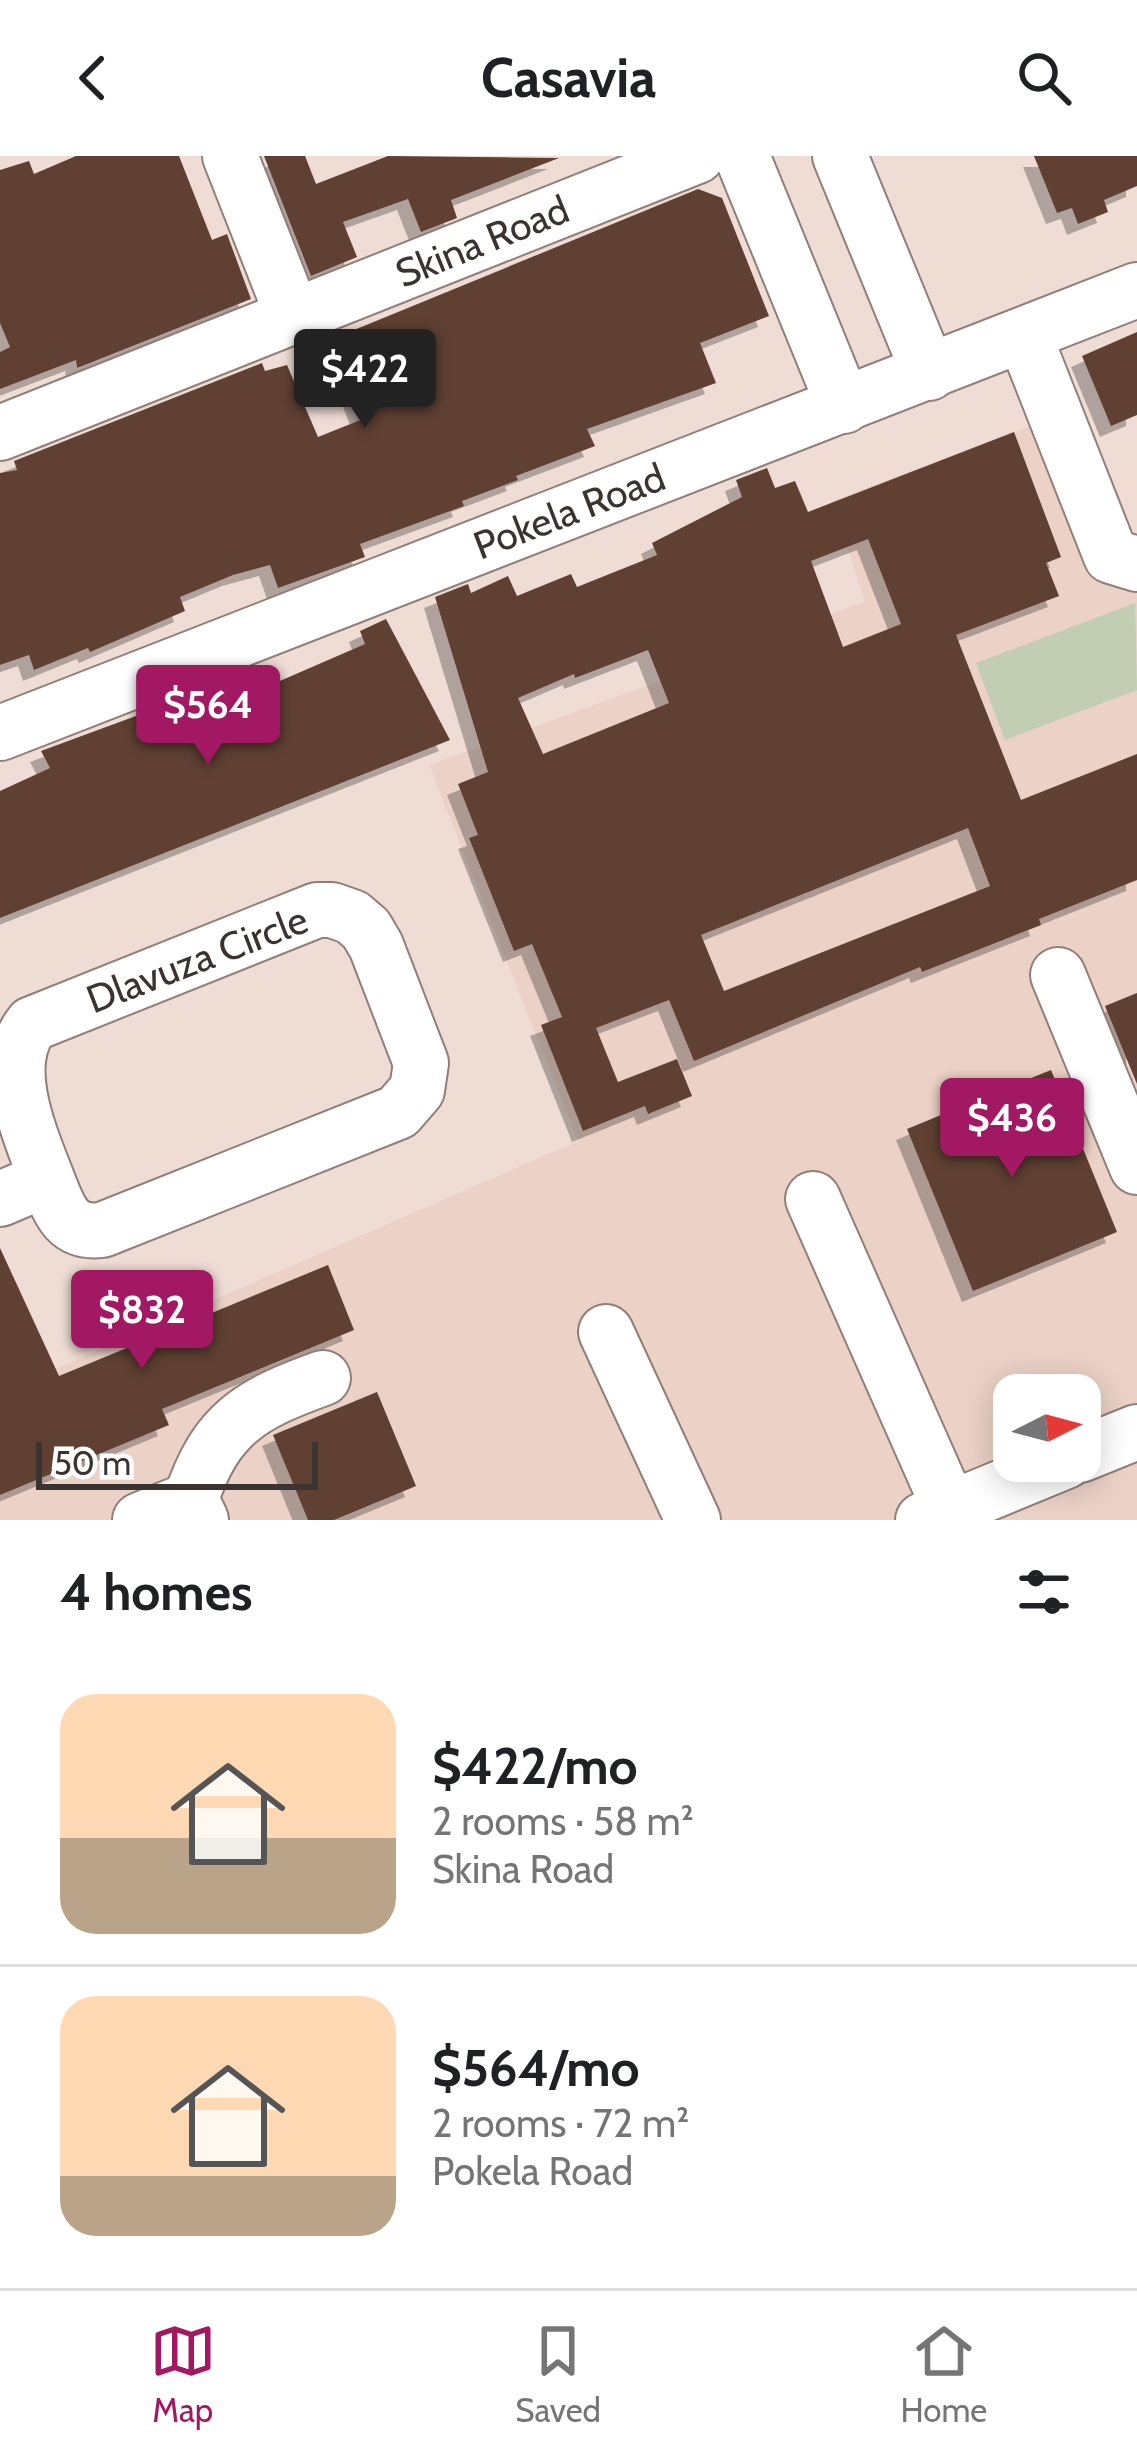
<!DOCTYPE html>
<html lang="en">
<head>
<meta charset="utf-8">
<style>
  :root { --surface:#fff; --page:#f2f2f2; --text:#202124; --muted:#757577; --line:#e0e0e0; --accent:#a21862 }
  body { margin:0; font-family:Cabin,sans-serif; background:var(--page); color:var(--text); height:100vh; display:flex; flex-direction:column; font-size:45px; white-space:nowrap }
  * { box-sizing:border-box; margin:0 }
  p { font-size:39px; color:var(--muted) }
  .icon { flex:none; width:66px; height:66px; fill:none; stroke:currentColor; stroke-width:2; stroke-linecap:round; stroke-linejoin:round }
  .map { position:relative; height:1364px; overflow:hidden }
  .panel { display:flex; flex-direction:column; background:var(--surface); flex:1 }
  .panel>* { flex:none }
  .needle { width:78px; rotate:84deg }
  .buttons { position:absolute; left:993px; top:1218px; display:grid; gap:24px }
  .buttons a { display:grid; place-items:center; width:108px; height:108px; border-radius:24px; background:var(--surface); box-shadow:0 6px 30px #0003; font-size:60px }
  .scale { position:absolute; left:36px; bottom:30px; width:282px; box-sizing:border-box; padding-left:12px; border:6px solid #3a3330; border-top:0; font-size:33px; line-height:42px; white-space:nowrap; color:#3a3330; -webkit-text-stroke:9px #fff; paint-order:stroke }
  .price { position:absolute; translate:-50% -102px; padding:0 27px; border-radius:12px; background:var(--accent); color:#fff; font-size:39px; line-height:78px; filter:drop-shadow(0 3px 6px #0008) }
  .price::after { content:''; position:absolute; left:50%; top:72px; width:36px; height:27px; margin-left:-18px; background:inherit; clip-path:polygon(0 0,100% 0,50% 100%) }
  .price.on { background:#222; color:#fff }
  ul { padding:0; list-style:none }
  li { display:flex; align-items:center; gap:36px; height:300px; padding:0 60px }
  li+li { border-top:3px solid var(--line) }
  li span { display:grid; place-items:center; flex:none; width:336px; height:240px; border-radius:36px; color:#555 }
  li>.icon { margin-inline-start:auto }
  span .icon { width:144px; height:144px; fill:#fffc; stroke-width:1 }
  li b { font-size:51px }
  h2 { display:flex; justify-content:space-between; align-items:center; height:144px; padding:0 60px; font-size:51px }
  header { display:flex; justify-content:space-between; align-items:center; height:156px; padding:0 60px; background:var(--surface); font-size:54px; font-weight:800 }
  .tab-bar { display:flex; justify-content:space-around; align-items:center; height:168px; border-top:3px solid var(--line); background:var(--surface); font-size:33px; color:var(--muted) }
  .tab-bar a { display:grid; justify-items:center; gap:6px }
  .tab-bar .on { color:var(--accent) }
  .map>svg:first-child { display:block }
  .built { fill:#ebd1c6; fill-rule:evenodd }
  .green { fill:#c1ceb4 }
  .building { fill:#5f3f31; fill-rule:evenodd; filter:url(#shadow) }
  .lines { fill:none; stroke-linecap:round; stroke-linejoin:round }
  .minor-casing { stroke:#8f7f78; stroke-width:58 }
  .minor { stroke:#fff; stroke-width:54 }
  .labels { text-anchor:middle; stroke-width:12; stroke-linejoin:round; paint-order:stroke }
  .street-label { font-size:39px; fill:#3a3330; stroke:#fff }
</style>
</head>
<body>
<header><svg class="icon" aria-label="back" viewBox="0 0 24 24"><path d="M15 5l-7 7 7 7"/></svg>Casavia<svg class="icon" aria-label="search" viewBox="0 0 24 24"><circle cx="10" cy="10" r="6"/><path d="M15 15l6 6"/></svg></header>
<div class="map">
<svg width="1137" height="1364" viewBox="0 0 1137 1364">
  <defs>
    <filter id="shadow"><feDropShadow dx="-11" dy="11" stdDeviation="0" flood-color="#0004"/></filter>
  </defs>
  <rect width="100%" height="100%" fill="#efddd5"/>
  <path class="built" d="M1074,254L1137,420V1364H0V1237L578,985L429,609L660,525L865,445L832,345ZM1014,1239H1080V1305H1014Z"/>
  <path class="green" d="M1135,447L1137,534L1005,584L976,507Z"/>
  <g class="building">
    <path d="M76,0H179L212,84L227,78L251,143L77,212L76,204L0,233V196L10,191L0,167V14L29,5L34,18Z"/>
    <path d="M264,0H305L316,28L388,0L559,2L451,44L457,62L421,76L408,43L343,66L357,101L311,120Z"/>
    <path d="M1034,0H1137V30L1104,44L1108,56L1078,68L1072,52L1057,57Z"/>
    <path d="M698,33L722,42L769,160L700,187L716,227L587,273L595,290L516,320L518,324L462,345L464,350L360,388L365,401L278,432L270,409L233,419L180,441L185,455L90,496L88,492L34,514L29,499L0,509V317L17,314L14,305L262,207L265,215L287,209L318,281L363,263L332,183Z"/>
    <path d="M1137,176V259L1111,270L1082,200Z"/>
    <path d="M1014,276L1061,401L1046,407L1059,440L956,479L1021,644L1137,598V724L1039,763L1041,769L922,816L920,811L694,905L669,844L596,872L618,926L677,903L692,940L648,958L645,950L583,975L541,869L562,861L532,788L514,795L469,682L478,679L458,628L488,616L435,441L468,428L471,437L508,420L517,440L571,418L577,431L657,399L652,387L742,341L736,324L767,312L775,332L795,325L808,356ZM868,383L901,468L843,491L811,405ZM648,494L669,547L543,598L518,542L574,518L575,522ZM968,672L990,730L724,835L701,779Z"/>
    <path d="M386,463L450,584L0,762V635L50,612L41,595L266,512L273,528L365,488L360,475Z"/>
    <path d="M1137,837V928L1105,850Z"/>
    <path d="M1051,914L1117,1076L973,1135L907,973Z"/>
    <path d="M0,1092L59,1220L328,1109L354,1174L162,1253L169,1269L0,1339Z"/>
    <path d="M377,1236L416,1330L334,1364H308L273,1279Z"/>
  </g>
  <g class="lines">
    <g class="minor-casing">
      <g id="minor">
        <path d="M230,0L293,160"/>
        <path d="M742,0L844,250"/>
        <path d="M840,0L929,217"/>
        <path d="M1024,179L1111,400L1137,408"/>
        <path d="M0,277L697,0"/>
        <path d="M0,577L1137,134"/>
        <path d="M1058,819L1137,1011"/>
        <path d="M0,1043L47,1023C28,975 0,908 32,868L317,754H332L352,761L366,773L376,790L421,907L417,934L398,956L102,1074C65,1078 59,1053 47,1023"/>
        <path d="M813,1043L950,1353"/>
        <path d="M606,1176L693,1364"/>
        <path d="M1080,1299L1137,1276"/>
        <path d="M191,1343C216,1267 251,1248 323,1222"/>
        <path d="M140,1364L191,1343L201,1364"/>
        <path d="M923,1364L1066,1305"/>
      </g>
    </g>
    <use href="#minor" class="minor"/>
  </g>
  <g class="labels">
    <g class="street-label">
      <text transform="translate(482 85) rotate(-22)" y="14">Skina Road</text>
      <text transform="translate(569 355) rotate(-21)" y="14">Pokela Road</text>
      <text transform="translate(197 803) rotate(-21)" y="14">Dlavuza Circle</text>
    </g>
  </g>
</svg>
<div class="buttons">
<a><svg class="needle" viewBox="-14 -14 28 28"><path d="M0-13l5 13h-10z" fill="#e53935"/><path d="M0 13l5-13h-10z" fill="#757577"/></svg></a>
</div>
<div class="scale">50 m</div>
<b class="price on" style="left:365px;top:275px">$422</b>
<b class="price" style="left:208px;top:611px">$564</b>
<b class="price" style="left:1012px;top:1024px">$436</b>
<b class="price" style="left:142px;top:1216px">$832</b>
</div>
<section class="panel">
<h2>4 homes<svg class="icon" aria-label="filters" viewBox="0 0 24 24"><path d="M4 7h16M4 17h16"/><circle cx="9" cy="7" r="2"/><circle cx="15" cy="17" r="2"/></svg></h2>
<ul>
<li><span style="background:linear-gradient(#ffd9b3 60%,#b9a48a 0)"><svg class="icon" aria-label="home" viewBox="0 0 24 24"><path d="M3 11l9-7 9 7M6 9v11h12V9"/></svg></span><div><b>$422/mo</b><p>2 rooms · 58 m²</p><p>Skina Road</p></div></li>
<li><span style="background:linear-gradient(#ffd9b3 75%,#b9a48a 0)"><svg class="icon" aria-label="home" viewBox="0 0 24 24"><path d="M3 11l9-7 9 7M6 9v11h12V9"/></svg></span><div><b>$564/mo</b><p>2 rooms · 72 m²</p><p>Pokela Road</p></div></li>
</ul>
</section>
<nav class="tab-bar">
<a class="on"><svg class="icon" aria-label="map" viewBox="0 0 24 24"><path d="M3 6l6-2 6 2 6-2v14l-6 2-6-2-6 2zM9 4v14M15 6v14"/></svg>Map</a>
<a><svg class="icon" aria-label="saved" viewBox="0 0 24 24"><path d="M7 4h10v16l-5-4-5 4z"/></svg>Saved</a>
<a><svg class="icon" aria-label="home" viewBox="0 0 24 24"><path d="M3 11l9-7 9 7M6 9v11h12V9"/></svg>Home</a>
</nav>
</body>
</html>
